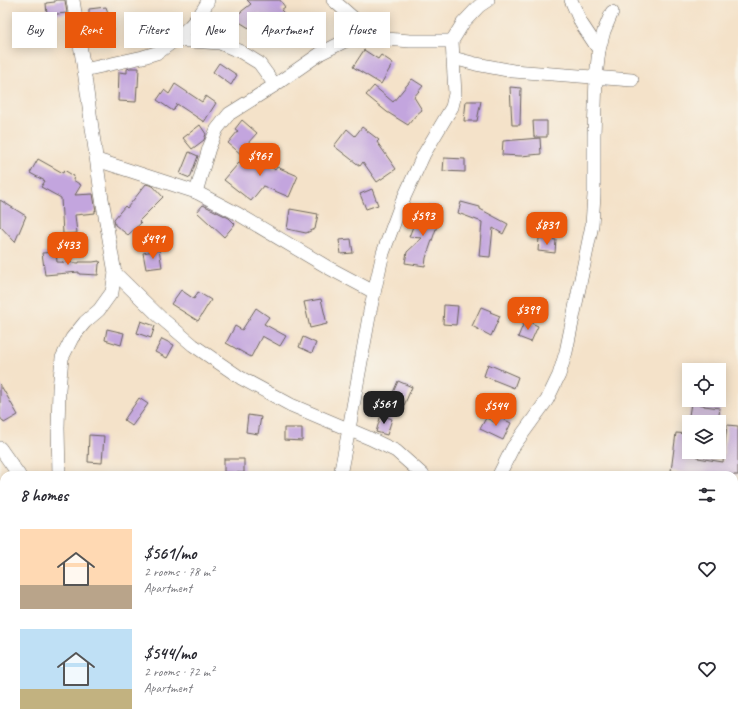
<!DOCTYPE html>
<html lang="en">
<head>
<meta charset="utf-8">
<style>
  :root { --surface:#fff; --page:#f7f7f7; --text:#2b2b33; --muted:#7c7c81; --accent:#ea580c }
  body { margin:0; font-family:Caveat,sans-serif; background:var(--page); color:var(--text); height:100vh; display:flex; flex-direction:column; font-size:15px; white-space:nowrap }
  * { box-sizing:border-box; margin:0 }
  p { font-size:13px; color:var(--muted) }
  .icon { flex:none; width:22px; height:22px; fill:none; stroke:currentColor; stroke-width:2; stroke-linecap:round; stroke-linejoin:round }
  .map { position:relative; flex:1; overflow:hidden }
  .details { position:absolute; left:0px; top:471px; width:738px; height:256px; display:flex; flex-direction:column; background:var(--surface); border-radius:12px 12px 0 0; box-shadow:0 2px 10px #0003 }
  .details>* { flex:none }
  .banner { position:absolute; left:12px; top:12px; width:400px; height:36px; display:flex; gap:8px }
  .fabs { position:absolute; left:682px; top:363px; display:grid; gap:8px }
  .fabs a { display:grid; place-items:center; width:44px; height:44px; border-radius:0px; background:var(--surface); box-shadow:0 2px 10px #0003; font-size:20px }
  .price { position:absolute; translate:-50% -34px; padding:0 9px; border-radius:8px; background:var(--accent); color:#fff; font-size:13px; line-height:26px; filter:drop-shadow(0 1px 2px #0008) }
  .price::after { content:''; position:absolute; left:50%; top:24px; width:12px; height:9px; margin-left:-6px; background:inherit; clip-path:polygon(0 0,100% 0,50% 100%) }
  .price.active { background:#222; color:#fff }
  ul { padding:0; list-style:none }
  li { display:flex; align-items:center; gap:12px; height:100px; padding:0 20px }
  li span { display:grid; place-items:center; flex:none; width:112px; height:80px; border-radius:0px; color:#555 }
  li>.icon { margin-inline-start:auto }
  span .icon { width:48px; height:48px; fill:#fffc; stroke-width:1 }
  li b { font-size:17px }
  h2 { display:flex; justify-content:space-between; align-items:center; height:48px; padding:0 20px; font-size:17px }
  .chip { padding:0 14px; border-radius:0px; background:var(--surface); box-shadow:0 2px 10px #0003; font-size:14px; line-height:36px }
  .chip.active { background:var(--accent); color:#fff }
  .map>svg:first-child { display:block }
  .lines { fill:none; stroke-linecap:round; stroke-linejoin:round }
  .runway { stroke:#887f72; stroke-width:95 }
  .building { fill:#c3a5de }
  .street-casing { stroke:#686159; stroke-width:14 }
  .street { stroke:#fff; stroke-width:13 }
</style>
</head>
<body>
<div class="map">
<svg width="738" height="727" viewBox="0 0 738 727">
  <rect width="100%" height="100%" fill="#f7f3e8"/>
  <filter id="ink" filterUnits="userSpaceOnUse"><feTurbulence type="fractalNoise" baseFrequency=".025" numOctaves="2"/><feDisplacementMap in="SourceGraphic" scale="8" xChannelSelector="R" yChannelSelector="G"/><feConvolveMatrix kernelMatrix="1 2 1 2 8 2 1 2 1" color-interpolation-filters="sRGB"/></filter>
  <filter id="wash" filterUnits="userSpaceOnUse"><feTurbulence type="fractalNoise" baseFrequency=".012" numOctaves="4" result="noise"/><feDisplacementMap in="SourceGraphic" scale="16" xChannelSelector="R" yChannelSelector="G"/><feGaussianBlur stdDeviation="0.9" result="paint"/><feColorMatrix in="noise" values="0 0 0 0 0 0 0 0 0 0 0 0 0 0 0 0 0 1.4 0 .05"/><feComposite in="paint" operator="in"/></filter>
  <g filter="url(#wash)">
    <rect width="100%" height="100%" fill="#f4e2c9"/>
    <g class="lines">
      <path class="runway" d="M734,630H738"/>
    </g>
    <g id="blocks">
      <g class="building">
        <path d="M55,0H65L67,13L47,15L46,3L55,2Z"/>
        <path d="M247,0H280L285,7L281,10L295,25L283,37L259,13L249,28L233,18L251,4Z"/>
        <path d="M106,7L114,30L89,31V9Z"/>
        <path d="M364,50L378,59L381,55L393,63L381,84L353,67Z"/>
        <path d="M219,63L237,75L231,85L213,72Z"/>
        <path d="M130,68H139L138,87L137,86L136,102L118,101L119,72L127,73V69Z"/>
        <path d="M412,79L423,86L414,97L422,110L416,115L408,125L387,112L366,95L374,86L393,102Z"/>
        <path d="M175,84L202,102L206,96L216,103L204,122L177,104L173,111L157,100L164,90L169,94Z"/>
        <path d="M510,87L521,88L520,125H512Z"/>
        <path d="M466,101H481L477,121H464Z"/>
        <path d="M242,120L257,133L247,144L249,147L242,155L228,143L238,131L235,129Z"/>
        <path d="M533,121H547V137H534Z"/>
        <path d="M200,125L206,134L204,140L192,149L183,138Z"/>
        <path d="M362,127L379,140L377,142L396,169L377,182L363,162L360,166L334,146L347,129L355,136Z"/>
        <path d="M540,138L541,154L521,156L502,155L503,141Z"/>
        <path d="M251,149L275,170L277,167L298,176L289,197L263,186L251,201L224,180Z"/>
        <path d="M189,152L198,156L190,178L180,174Z"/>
        <path d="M444,158L465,159V172L443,171Z"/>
        <path d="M38,159L63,173L64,170L74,176L73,180L81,185L75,195L93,194L96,211L95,210V213L75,215L77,233L63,234L61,198L41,187L45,181L30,173Z"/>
        <path d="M146,184L153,186L163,197L139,221L141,223L128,235L115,225L114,219L125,206L127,208Z"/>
        <path d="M372,189L378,205L366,209L360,194Z"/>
        <path d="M0,200L26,216L15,242L0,226Z"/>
        <path d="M461,202L480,207V209L508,224L503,234L493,228L490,257L479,256L482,222L458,213Z"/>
        <path d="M429,204L440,207L434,226L438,223L426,258L425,266L405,263L407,252L422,238L409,237L415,221L423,224Z"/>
        <path d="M203,205L229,218L235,224L224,237L197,212Z"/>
        <path d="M290,209L318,214L315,229L306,233L287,229Z"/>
        <path d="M539,238L556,240L555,253L538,251Z"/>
        <path d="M351,239L353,253L341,254L339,240Z"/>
        <path d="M159,250L162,267L146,269L143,253Z"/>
        <path d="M56,252L57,262L79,263V262H93L99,261V262H101L99,264L98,275L79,274V272L45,275L42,253Z"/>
        <path d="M181,290L194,299L198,292L211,300L198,321L171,304Z"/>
        <path d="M321,299L327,324L310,328L304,302Z"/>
        <path d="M444,305L458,306L456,325L443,324Z"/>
        <path d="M481,307L491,311L490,312L500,316L491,336L472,326Z"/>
        <path d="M256,308L269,317L264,324L286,336L280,346L262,336L251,357L226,343L235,326L242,330Z"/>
        <path d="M525,320L538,326L531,342L518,337Z"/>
        <path d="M141,321L155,326L151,338L137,333Z"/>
        <path d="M107,329L124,333L121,345L105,340Z"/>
        <path d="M303,337L316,343L312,353L299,347Z"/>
        <path d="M162,339L174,345L167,358L155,352Z"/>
        <path d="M488,364L518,377L514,388L484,376Z"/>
        <path d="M398,381L412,387L402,410L388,404Z"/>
        <path d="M0,384L18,415L4,423L0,417Z"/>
        <path d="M139,398L148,404L132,426L124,420Z"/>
        <path d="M691,403L704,405V406L720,408L718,422H688Z"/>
        <path d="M248,415L261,417L258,434L246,432Z"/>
        <path d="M381,415L392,419L387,435L376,432Z"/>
        <path d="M497,416L511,423L503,440L480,429L486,418L494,422Z"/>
        <path d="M727,425L738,426V475H701L671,471L676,433L689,434V452H699L698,458L723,462Z"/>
        <path d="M284,428H302V441L284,440Z"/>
        <path d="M89,435L104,436L102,463L88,462Z"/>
        <path d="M224,459H244V473L224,472Z"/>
      </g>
    </g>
  </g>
  <g filter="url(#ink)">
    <use href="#blocks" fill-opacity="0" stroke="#686159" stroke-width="1"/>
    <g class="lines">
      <g class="street-casing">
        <g id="street">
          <path d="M333,0L367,30L387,39L410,41H452"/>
          <path d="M571,0L581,23L599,50"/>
          <path d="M175,40L220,43L241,52L259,63L275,85"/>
          <path d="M453,58L476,64L513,71L632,80"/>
          <path d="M84,70L143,57L159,52L175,40L190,26L199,16L206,5L208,0"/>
          <path d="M97,160L196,192L238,214L329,268L374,292"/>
          <path d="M196,192L209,148L217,129L229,114L275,85L321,53L367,30"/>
          <path d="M115,273L160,317L193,345L241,378L291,405L369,438L396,451L423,475"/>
          <path d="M0,448L19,475"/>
          <path d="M59,475L58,428L59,389L62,358L72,338L85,322L99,310L112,292L115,273L101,193L84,70L73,0"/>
          <path d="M340,475L349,429L370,311L383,253L401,204L424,154L452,107L455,94L452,41L463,23L479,6L488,0"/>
          <path d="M499,475L513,447L547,400L559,375L566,352L592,225L594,195V135L596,77L599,50L604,31L612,12"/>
          <path d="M0,652L4,653"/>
          <path d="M734,660H738"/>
          <path d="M196,723V727"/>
          <path d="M59,727L61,723"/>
          <path d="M89,727L97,723"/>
          <path d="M409,727L411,723"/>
        </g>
      </g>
      <use href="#street" class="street"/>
    </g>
  </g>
</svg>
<div class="fabs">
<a><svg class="icon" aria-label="locate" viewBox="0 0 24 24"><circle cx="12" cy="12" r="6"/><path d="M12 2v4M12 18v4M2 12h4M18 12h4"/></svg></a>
<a><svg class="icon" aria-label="layers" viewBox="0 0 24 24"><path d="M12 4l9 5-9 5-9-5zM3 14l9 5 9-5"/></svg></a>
</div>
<b class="price" style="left:260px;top:177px">$967</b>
<b class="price" style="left:423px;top:237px">$593</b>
<b class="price" style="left:547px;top:246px">$831</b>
<b class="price" style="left:153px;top:260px">$491</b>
<b class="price" style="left:68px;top:266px">$433</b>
<b class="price" style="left:528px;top:331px">$399</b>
<b class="price active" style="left:384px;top:425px">$561</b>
<b class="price" style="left:496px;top:427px">$544</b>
<div class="banner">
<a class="chip">Buy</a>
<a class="chip active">Rent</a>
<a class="chip">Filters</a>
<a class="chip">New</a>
<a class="chip">Apartment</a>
<a class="chip">House</a>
</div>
<section class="details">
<h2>8 homes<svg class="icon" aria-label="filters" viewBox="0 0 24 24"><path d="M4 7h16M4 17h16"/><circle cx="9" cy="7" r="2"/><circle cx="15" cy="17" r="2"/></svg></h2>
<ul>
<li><span style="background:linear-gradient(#ffd9b3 70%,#b9a48a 0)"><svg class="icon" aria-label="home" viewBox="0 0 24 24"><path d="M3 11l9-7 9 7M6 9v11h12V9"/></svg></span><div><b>$561/mo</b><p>2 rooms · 78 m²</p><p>Apartment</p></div><svg class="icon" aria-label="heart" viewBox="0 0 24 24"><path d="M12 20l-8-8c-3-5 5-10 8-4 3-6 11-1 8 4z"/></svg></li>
<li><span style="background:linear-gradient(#bfe0f5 75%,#c2b280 0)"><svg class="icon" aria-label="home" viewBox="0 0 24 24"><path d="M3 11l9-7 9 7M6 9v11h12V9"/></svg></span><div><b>$544/mo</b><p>2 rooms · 72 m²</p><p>Apartment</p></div><svg class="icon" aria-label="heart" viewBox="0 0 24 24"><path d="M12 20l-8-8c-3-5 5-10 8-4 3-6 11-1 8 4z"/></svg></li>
</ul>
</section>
</div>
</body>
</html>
